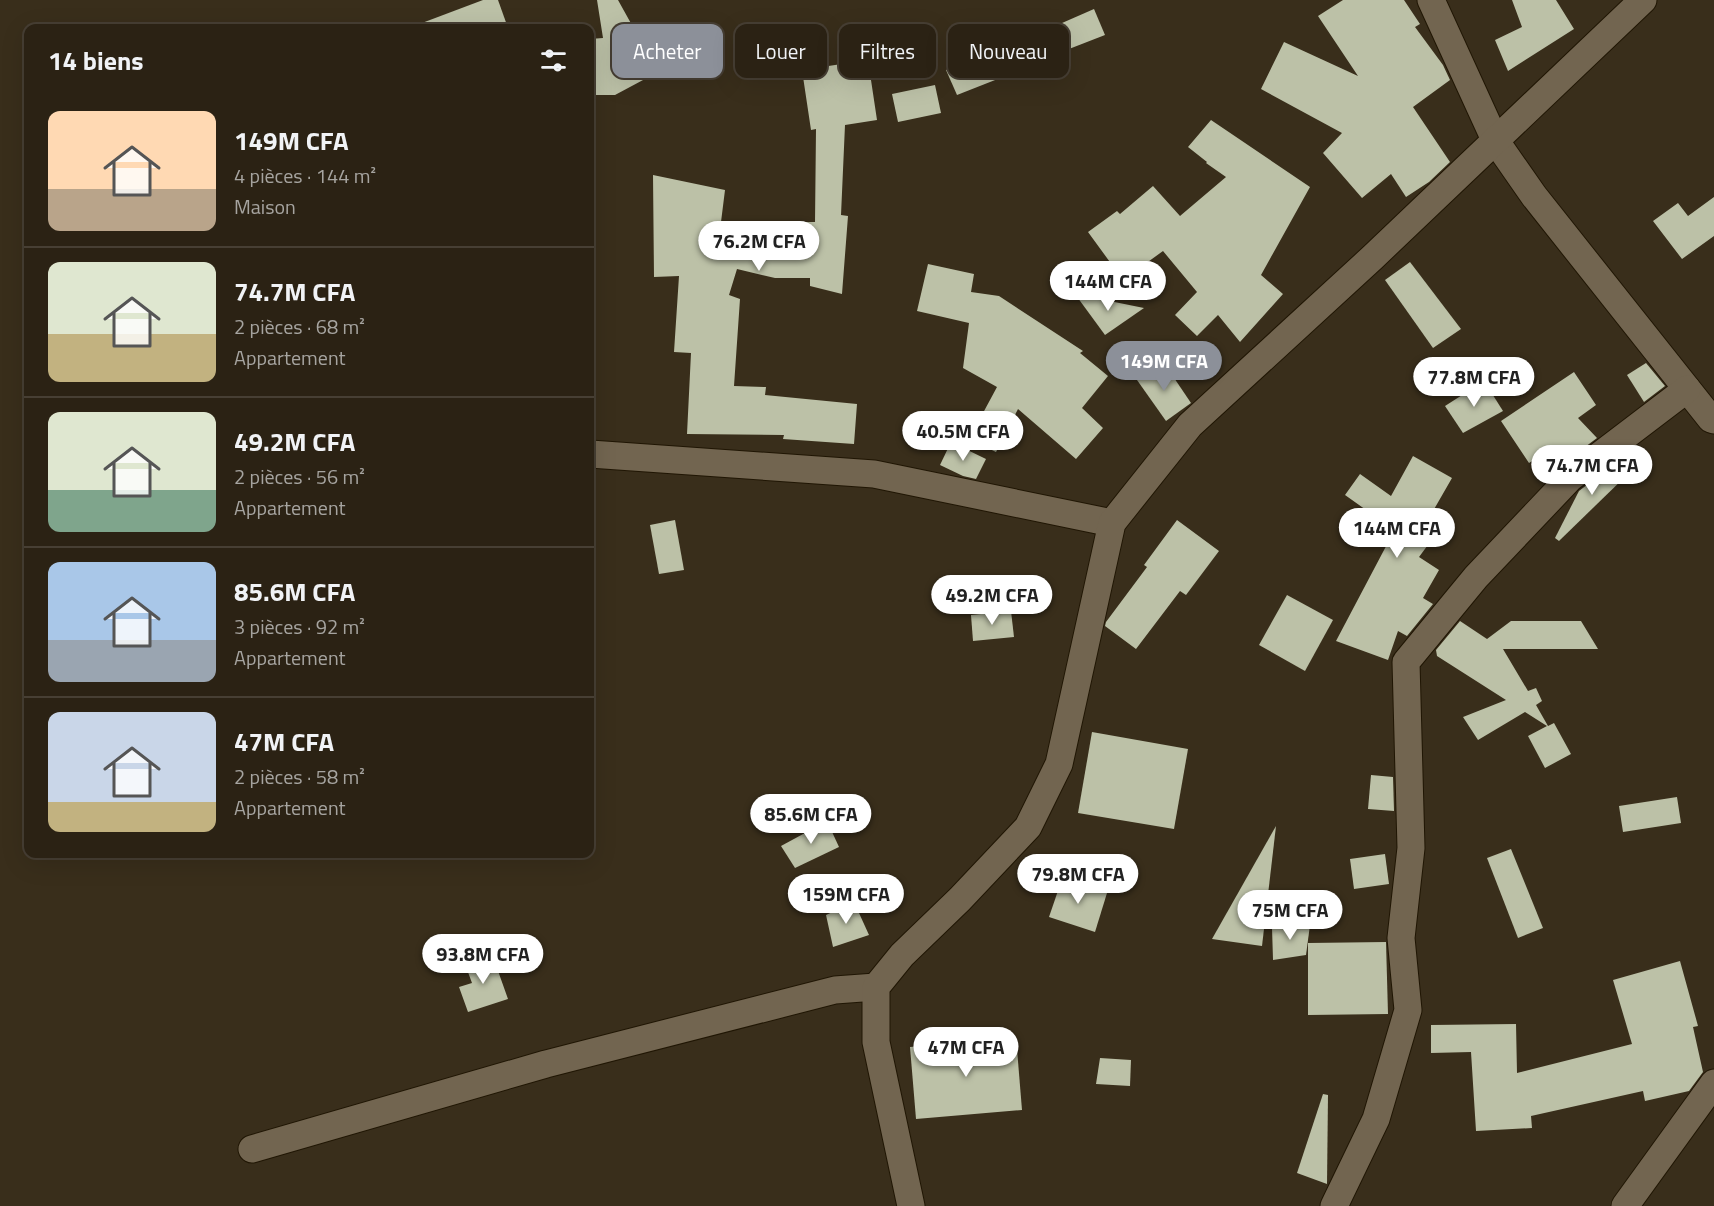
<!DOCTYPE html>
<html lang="fr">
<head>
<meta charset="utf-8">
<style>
  :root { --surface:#2b2214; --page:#372f22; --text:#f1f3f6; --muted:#a6a4a0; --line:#473f34; --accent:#8c9099 }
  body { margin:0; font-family:"Titillium Web",sans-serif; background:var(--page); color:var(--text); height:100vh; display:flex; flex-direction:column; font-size:22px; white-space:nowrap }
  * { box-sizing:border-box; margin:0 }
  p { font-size:20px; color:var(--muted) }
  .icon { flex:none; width:33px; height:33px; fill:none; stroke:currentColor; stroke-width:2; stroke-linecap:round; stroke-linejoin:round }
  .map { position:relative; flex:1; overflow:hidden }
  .drawer { position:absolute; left:24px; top:24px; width:570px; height:834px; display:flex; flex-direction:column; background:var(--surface); border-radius:12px; box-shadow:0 6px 24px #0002,0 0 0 2px var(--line) }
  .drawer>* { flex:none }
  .top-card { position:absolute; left:612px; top:24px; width:570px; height:54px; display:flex; gap:12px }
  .price { position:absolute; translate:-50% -51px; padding:0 14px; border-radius:21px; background:#fff; color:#222; font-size:20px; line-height:39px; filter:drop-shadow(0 2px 3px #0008) }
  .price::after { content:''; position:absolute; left:50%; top:36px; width:18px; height:14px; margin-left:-9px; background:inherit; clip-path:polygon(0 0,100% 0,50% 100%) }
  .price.current { background:var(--accent); color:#fff }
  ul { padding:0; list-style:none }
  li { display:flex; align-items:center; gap:18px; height:150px; padding:0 24px }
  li+li { border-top:2px solid var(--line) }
  li span { display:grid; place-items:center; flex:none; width:168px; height:120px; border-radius:12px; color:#555 }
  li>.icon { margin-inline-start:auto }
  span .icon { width:72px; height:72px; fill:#fffc; stroke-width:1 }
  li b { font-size:26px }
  h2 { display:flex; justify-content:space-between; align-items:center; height:72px; padding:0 24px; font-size:26px }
  .pill { padding:0 21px; border-radius:12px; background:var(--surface); box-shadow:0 6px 24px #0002,0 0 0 2px var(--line); font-size:21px; line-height:54px }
  .pill.current { background:var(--accent); color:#fff }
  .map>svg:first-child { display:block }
  .building { fill:#bcc1a7 }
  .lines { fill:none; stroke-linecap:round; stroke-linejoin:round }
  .street-casing { stroke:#201604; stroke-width:29 }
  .street { stroke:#726550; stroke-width:27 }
</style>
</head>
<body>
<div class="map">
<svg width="1714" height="1206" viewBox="0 0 1714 1206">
  <rect width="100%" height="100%" fill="#392e1b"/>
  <g class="building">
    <path d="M483,0H498L508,28H414V26Z"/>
    <path d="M597,0H618L658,72L615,95H590V39L603,38Z"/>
    <path d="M1343,0H1404L1420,24L1415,27L1443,65L1450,80L1413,107L1450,162L1429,182L1406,197L1391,174L1362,198L1323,153L1342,133L1261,89L1284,42L1358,76L1318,16Z"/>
    <path d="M1512,0H1556L1574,29L1508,71L1495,40L1522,27Z"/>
    <path d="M1094,9L1105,35L1069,49L1046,30Z"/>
    <path d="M1024,39L1043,61L957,95L946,70Z"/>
    <path d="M868,60L877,120L845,125L841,215L848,216L842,294L810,286V278H775L737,269L729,295L740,299L734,386L766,387L765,395L857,404L854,444L783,439L784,435L687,434L691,353L674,352L679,276L654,277L653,175L725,190L721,222H815L816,129L811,130L802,70Z"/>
    <path d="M935,85L941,113L898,122L892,94Z"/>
    <path d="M1211,120L1310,187L1261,275L1283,294L1240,342L1218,315L1197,336L1175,315L1197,292L1163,251L1123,280L1088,232L1117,211L1120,214L1153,186L1180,216L1226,177L1206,163L1207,162L1188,147Z"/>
    <path d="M1714,197V236L1682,259L1653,221L1678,203L1688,216Z"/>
    <path d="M1410,262L1461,329L1433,348L1385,280Z"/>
    <path d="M928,264L974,274L971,292L999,296L1083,351L1080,353L1108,376L1082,408L1103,428L1076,459L1018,409L996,452L969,439L997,387L963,368L969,323L917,311Z"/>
    <path d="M1075,294L1144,308L1105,335Z"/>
    <path d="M1164,363L1191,403L1166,421L1137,380Z"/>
    <path d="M1646,363L1665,386L1644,402L1627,375Z"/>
    <path d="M1574,372L1596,405L1578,418L1597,438L1569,459L1555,446L1529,463L1501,421Z"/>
    <path d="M1484,381L1503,411L1463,433L1445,406Z"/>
    <path d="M951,442L986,459L976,479L963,476L940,465Z"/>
    <path d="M1413,456L1452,478L1429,518L1440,525L1438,529L1439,530L1419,557L1439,570L1423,598L1433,604L1407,636L1398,631L1388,660L1336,641L1393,533L1381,525L1383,522L1345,495L1360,474L1391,496Z"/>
    <path d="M1619,460L1630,472L1559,541L1555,538L1579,491Z"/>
    <path d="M675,520L684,570L659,574L650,525Z"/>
    <path d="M1177,520L1219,551L1186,595L1180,591L1136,649L1105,626L1106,622L1147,567L1144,565Z"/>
    <path d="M1287,595L1333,620L1305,671L1259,645Z"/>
    <path d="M1011,611L1014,637L973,641L971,615Z"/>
    <path d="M1460,621L1487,639L1511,621H1581L1598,649H1503L1528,691L1536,688L1542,701L1536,705L1548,726L1554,723L1571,754L1545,768L1528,736L1547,726L1525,712L1478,740L1463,717L1506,700L1437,656L1436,650Z"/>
    <path d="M1092,732L1188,749L1174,829L1078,813Z"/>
    <path d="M1371,775L1393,777L1394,811L1368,809Z"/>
    <path d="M1677,797L1681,823L1623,832L1619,806Z"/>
    <path d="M827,821L839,847L795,868L781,846Z"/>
    <path d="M1276,826L1262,946L1212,939Z"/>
    <path d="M1511,849L1543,928L1518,938L1487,858Z"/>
    <path d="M1385,854L1389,884L1354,889L1350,859Z"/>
    <path d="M1062,879L1107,893L1095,932L1049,917Z"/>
    <path d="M854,902L869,935L833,947L826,915Z"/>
    <path d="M1310,925L1306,955L1273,960L1272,927Z"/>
    <path d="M1386,942L1388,1014L1308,1015V943Z"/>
    <path d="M492,954L508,999L468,1012L459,987L472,983L465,964Z"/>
    <path d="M1680,961L1698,1026L1693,1027L1703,1072L1689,1091L1645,1101L1643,1091L1531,1116L1532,1128L1476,1131L1471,1052L1431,1053V1025L1516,1024L1517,1073L1632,1044L1613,980Z"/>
    <path d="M1016,1037L1022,1110L916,1119L910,1047Z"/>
    <path d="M1100,1058L1131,1060L1130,1086L1096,1084Z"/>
    <path d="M1323,1094L1328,1095L1327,1184L1297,1173Z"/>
  </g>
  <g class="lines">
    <g class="street-casing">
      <g id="street">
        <path d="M1431,0L1495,140L1534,196L1711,419L1714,420"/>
        <path d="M590,454L874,474L1112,523"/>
        <path d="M252,1149L546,1064L835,990L876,987"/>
        <path d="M911,1206L876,1042V987L902,955L960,899L1028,827L1059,764L1112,523L1190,425L1373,257L1643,0"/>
        <path d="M1334,1206L1376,1119L1408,1010L1401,938L1411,848L1406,662L1476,577L1570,478L1687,389"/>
        <path d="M1625,1206L1714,1083"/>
      </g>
    </g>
    <use href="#street" class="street"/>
  </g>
</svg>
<b class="price" style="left:759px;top:272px">76.2M CFA</b>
<b class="price" style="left:1108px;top:312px">144M CFA</b>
<b class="price current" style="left:1164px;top:392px">149M CFA</b>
<b class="price" style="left:1474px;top:408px">77.8M CFA</b>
<b class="price" style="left:963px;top:462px">40.5M CFA</b>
<b class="price" style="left:1592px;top:496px">74.7M CFA</b>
<b class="price" style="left:1397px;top:559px">144M CFA</b>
<b class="price" style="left:992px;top:626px">49.2M CFA</b>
<b class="price" style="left:811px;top:845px">85.6M CFA</b>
<b class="price" style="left:1078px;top:905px">79.8M CFA</b>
<b class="price" style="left:846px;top:925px">159M CFA</b>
<b class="price" style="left:1290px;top:941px">75M CFA</b>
<b class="price" style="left:483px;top:985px">93.8M CFA</b>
<b class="price" style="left:966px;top:1078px">47M CFA</b>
<div class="top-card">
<a class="pill current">Acheter</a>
<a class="pill">Louer</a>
<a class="pill">Filtres</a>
<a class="pill">Nouveau</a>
</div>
<section class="drawer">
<h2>14 biens<svg class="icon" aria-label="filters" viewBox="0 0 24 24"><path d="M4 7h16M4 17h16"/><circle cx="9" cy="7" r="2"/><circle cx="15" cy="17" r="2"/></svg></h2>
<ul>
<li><span style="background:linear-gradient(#ffd9b3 65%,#b9a48a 0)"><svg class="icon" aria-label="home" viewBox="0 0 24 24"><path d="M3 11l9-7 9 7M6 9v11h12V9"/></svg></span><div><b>149M CFA</b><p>4 pièces · 144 m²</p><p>Maison</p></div></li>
<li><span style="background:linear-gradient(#dfe7d0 60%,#c2b280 0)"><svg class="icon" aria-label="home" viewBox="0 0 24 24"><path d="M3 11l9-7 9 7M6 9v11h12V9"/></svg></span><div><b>74.7M CFA</b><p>2 pièces · 68 m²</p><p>Appartement</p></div></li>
<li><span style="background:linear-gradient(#dfe7d0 65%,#7fa58c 0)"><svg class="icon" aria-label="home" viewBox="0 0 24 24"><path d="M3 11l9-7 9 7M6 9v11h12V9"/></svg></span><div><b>49.2M CFA</b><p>2 pièces · 56 m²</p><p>Appartement</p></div></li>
<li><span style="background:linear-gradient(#a9c7e8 65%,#9aa5b1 0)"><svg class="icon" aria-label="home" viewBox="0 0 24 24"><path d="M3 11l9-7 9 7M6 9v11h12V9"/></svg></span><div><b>85.6M CFA</b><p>3 pièces · 92 m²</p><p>Appartement</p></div></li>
<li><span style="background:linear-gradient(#c9d6e8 75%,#c2b280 0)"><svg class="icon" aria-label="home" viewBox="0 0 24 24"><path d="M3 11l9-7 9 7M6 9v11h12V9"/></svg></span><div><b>47M CFA</b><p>2 pièces · 58 m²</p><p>Appartement</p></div></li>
</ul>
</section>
</div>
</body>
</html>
